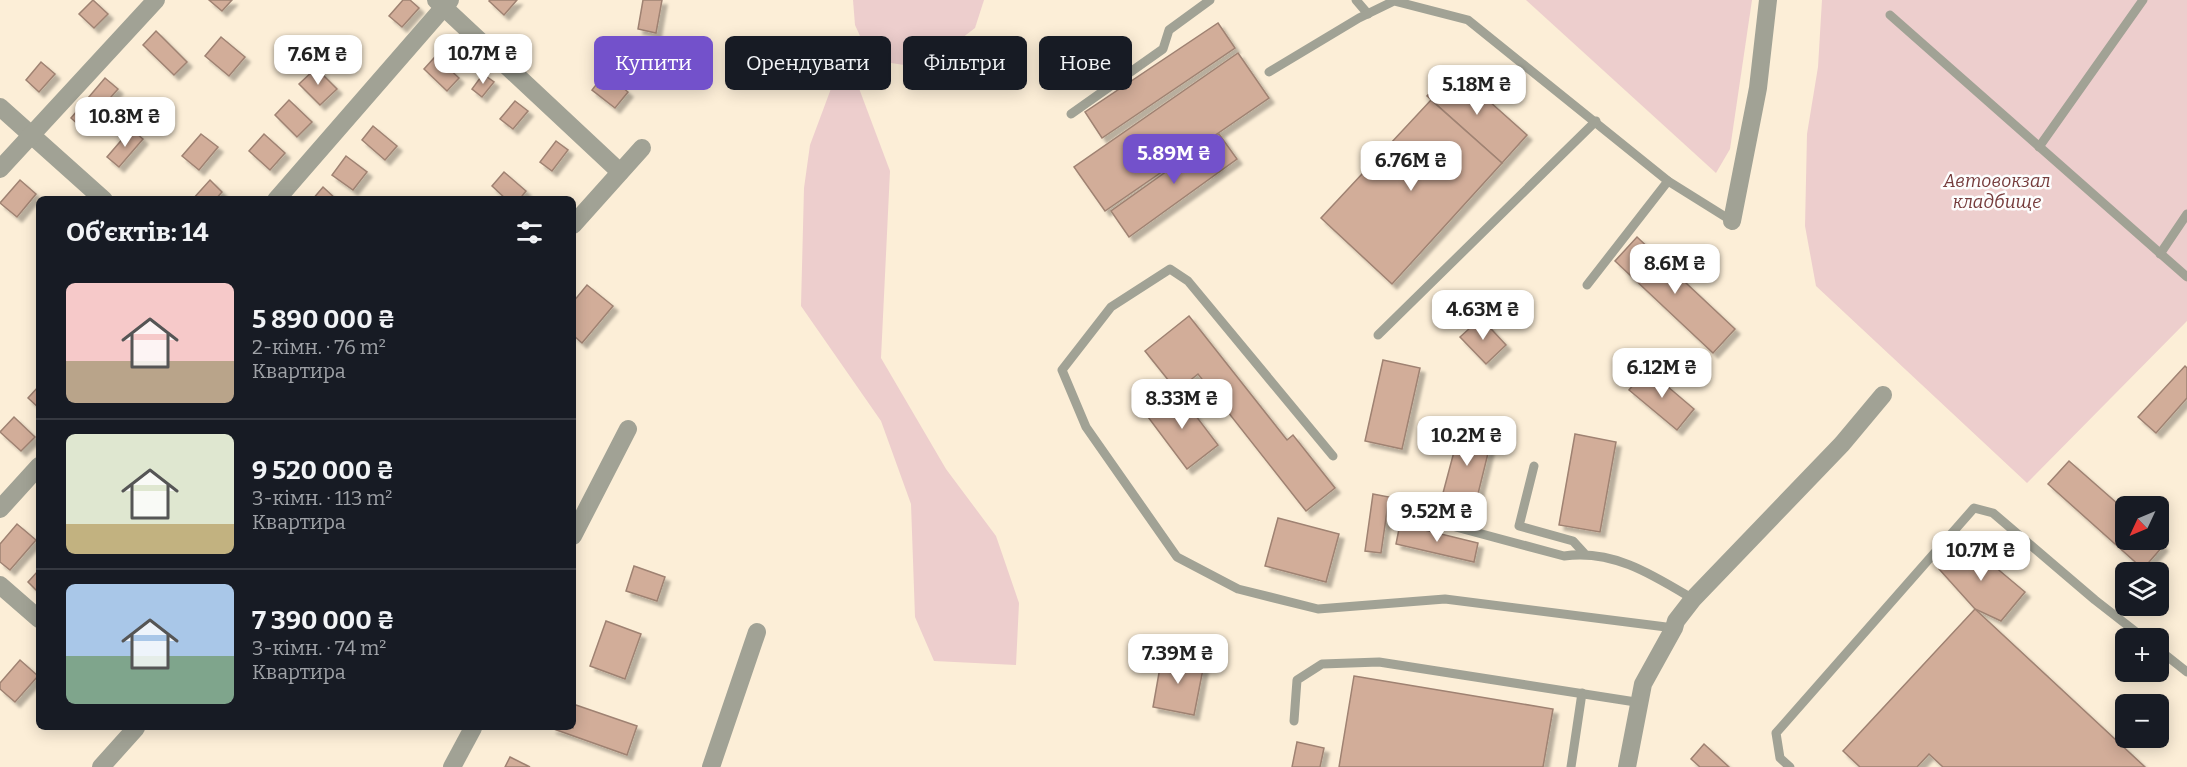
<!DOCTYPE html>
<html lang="uk">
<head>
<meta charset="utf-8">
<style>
  :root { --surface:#171b24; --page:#20242c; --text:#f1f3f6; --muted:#9ea1a6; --line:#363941; --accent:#7351cb }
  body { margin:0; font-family:Bitter,serif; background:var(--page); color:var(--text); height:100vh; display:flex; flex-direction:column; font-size:22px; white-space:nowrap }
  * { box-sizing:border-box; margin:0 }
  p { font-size:20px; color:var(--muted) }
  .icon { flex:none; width:33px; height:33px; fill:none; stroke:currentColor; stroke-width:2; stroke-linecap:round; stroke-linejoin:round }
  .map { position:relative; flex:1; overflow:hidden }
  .details { position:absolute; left:36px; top:196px; width:540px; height:534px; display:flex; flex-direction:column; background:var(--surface); border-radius:9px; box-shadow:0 3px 15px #0003 }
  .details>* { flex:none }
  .banner { position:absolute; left:594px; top:36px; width:570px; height:54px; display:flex; gap:12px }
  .needle { width:39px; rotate:226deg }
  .controls { position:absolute; left:2115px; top:496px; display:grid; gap:12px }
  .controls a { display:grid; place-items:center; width:54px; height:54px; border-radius:9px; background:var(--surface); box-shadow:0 3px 15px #0003; font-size:30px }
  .price { position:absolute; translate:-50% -51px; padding:0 14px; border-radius:12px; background:#fff; color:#222; font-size:20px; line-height:39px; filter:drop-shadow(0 2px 3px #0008) }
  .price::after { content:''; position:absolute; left:50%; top:36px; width:18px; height:14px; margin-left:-9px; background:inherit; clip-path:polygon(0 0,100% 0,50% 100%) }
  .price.selected { background:var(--accent); color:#fff }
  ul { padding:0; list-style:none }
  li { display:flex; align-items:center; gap:18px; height:150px; padding:0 30px }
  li+li { border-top:2px solid var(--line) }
  li span { display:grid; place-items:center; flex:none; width:168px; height:120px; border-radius:9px; color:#555 }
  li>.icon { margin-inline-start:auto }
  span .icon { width:72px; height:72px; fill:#fffc; stroke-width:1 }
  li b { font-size:26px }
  h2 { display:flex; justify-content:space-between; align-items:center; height:72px; padding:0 30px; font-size:26px }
  .chip { padding:0 21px; border-radius:9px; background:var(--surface); box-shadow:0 3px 15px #0003; font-size:21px; line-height:54px }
  .chip.selected { background:var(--accent); color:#fff }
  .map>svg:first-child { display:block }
  .green { fill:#edcecd }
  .building { fill:#d2ad99; stroke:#9f8272; stroke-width:1.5; filter:url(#shadow) }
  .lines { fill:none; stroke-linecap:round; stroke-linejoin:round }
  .service { stroke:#a1a295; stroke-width:9 }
  .minor { stroke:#a1a295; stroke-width:18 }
  .labels { text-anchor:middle; stroke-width:5; stroke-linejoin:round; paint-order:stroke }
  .park-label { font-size:18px; font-style:italic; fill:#753b3b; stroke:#fdfdfd }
</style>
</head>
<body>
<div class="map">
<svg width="2187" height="767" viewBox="0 0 2187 767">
  <defs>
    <filter id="shadow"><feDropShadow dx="5" dy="5" stdDeviation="1.5" flood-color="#0004"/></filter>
  </defs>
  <rect width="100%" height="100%" fill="#fceed7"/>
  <g class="green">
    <path d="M853,0H984L975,28L949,48L911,66L871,60L855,25Z"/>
    <path d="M1526,0H1752L1730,149L1716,173Z"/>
    <path d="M1822,0H2187V321L2027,483L1816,286L1805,226L1807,134L1818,67Z"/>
    <path d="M845,51L890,171L881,358L946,469L996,536L1019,603L1016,665L934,661L915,617L911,504L881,421L801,306L804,188L810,145Z"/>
  </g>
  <g class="building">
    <path d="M93,0L108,14L94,28L79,14Z"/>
    <path d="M209,0H232L222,11Z"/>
    <path d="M403,0H410L419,8L402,27L389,16Z"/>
    <path d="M490,0H517L504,15L489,1Z"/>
    <path d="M643,0H662L656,33L638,29Z"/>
    <path d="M1218,23L1235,48L1102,138L1085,112Z"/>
    <path d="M156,31L187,62L174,75L143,45Z"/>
    <path d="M221,37L245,57L229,76L205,56Z"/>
    <path d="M452,38L463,48L446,66L459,78L447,91L424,69Z"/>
    <path d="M1238,53L1269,98L1105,211L1074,167Z"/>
    <path d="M41,62L55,74L39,92L26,80Z"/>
    <path d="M316,68L337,89L320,105L299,84Z"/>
    <path d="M1452,68L1527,135L1502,163L1427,96Z"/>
    <path d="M605,73L628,92L615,108L592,90Z"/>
    <path d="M483,74L494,82L482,97L472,89Z"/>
    <path d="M105,78L118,89L83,129L71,118Z"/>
    <path d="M289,100L312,122L297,137L275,115Z"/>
    <path d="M1431,100L1502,163L1392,284L1321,218Z"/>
    <path d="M515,101L528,111L513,129L500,119Z"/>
    <path d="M373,126L397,146L385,160L362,140Z"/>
    <path d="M131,129L143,139L119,167L107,157Z"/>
    <path d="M201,134L218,147L199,170L182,156Z"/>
    <path d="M264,134L285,153L270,170L249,151Z"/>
    <path d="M1219,134L1237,159L1129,237L1111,211Z"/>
    <path d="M556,141L568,150L552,171L540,162Z"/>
    <path d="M346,156L367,172L353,190L332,175Z"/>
    <path d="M504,172L526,191L519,200H507L492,186Z"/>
    <path d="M20,180L36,194L17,217L0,203Z"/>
    <path d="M210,180L222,192L215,200H192Z"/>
    <path d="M323,187L337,200H312Z"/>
    <path d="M1637,237L1735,329L1713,353L1615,261Z"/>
    <path d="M587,285L613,306L582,343L573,335V302Z"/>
    <path d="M1189,316L1287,440L1293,435L1335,488L1306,511L1198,374L1177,391L1145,351Z"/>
    <path d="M1481,318L1506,345L1486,364L1460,337Z"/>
    <path d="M1383,360L1420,368L1402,449L1365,441Z"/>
    <path d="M2185,366L2187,368V398L2156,433L2138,417Z"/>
    <path d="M1647,369L1694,409L1677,430L1629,390Z"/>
    <path d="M39,386V408L28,398Z"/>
    <path d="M1177,391L1218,445L1187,469L1145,413Z"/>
    <path d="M14,417L35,437L21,451L0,432Z"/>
    <path d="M1459,433L1491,441L1476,502L1443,493Z"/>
    <path d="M1575,434L1616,442L1600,532L1559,525Z"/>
    <path d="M2069,461L2126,511V540H2157L2163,546L2143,569L2048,484Z"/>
    <path d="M1373,494L1389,497L1381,553L1365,551Z"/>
    <path d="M1278,518L1339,534L1326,582L1265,566Z"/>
    <path d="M17,524L36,540L10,570L0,562V544Z"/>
    <path d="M1400,524L1478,543L1474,562L1396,544Z"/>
    <path d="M1963,540L2025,592L2001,621L1975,609L1939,569Z"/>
    <path d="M634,566L665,577L657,601L626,591Z"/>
    <path d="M39,570V593L28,582Z"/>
    <path d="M1975,609L2145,767H1943L1929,754L1917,767H1860L1843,751Z"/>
    <path d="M606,621L641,634L625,679L590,666Z"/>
    <path d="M1162,656L1204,664L1194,715L1153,707Z"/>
    <path d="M20,660L38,676L15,702L0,689V683Z"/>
    <path d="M1354,676L1553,709L1543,767H1339Z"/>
    <path d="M573,704L637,726L627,755L551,728H573Z"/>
    <path d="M1297,742L1324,748L1320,767H1292Z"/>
    <path d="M1704,744L1729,767H1700L1691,759Z"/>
    <path d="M510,757L530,767H505Z"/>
  </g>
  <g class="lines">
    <g class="service">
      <path d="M1356,0L1368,14"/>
      <path d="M1890,15L2187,277"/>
      <path d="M1269,72L1359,18L1394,1L1468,20L1668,181L1732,221"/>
      <path d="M1071,114L1163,49L1169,30L1210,0"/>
      <path d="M2039,147L2143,0"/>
      <path d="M2160,254L2187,214"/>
      <path d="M1587,285L1668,181"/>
      <path d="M1378,335L1596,121"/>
      <path d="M1333,456L1188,281L1170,269L1111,307L1062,370L1086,427L1177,557L1238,589L1318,609L1445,599L1674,628"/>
      <path d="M1534,466L1519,526L1573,541L1584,553"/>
      <path d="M1441,523L1564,556C1613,549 1653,575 1693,599"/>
      <path d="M2158,649L2187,672"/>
      <path d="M1294,721L1297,680L1322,664L1379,662L1642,703"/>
      <path d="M1571,767L1582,693"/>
      <path d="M1790,767L1780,758L1776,733L1974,508L1993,513L2095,600L2145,639"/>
    </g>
    <g class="minor">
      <path d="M436,0L620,172"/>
      <path d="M0,107L104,200"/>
      <path d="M0,169L156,0"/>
      <path d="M276,200L450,0"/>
      <path d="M1732,221L1758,88L1768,0"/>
      <path d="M573,225L642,148"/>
      <path d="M0,509L39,466"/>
      <path d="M573,536L628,429"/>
      <path d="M0,585L39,619"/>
      <path d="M101,767L136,728"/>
      <path d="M452,767L473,728"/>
      <path d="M711,767L757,632"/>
      <path d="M1627,767L1643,684L1674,628L1676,621L1693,599L1842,444L1883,395"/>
    </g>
  </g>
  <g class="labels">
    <g class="park-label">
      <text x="1997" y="187">Автовокзал<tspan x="1997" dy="21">кладбище</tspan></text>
    </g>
  </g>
</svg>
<div class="controls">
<a><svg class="needle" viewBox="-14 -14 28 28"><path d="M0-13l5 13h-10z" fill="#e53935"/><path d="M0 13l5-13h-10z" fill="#9ea1a6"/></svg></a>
<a><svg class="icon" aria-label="layers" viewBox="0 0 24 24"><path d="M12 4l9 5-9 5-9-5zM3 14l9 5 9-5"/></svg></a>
<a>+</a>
<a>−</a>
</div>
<b class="price" style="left:483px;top:85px">10.7M ₴</b>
<b class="price" style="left:318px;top:86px">7.6M ₴</b>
<b class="price" style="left:1477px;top:116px">5.18M ₴</b>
<b class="price" style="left:125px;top:148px">10.8M ₴</b>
<b class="price selected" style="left:1174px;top:185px">5.89M ₴</b>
<b class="price" style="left:1411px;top:192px">6.76M ₴</b>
<b class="price" style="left:1675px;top:295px">8.6M ₴</b>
<b class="price" style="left:1483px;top:341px">4.63M ₴</b>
<b class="price" style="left:1662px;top:399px">6.12M ₴</b>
<b class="price" style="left:1182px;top:430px">8.33M ₴</b>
<b class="price" style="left:1467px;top:467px">10.2M ₴</b>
<b class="price" style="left:1437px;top:543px">9.52M ₴</b>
<b class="price" style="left:1981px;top:582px">10.7M ₴</b>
<b class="price" style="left:1178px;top:685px">7.39M ₴</b>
<div class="banner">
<a class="chip selected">Купити</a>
<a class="chip">Орендувати</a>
<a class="chip">Фільтри</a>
<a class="chip">Нове</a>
</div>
<section class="details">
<h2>Об’єктів: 14<svg class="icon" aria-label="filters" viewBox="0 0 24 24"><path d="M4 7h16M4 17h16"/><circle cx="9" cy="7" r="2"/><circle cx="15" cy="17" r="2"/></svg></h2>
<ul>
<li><span style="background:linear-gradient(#f6c9c9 65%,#b9a48a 0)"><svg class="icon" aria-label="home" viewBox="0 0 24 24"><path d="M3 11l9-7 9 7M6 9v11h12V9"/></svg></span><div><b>5 890 000 ₴</b><p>2-кімн. · 76 m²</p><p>Квартира</p></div></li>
<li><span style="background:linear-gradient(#dfe7d0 75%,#c2b280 0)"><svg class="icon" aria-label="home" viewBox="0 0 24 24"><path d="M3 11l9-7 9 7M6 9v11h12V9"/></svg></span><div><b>9 520 000 ₴</b><p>3-кімн. · 113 m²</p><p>Квартира</p></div></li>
<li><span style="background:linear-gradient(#a9c7e8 60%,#7fa58c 0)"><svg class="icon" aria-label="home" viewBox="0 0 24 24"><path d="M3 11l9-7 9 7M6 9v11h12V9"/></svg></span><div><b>7 390 000 ₴</b><p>3-кімн. · 74 m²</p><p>Квартира</p></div></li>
</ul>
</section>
</div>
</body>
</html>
